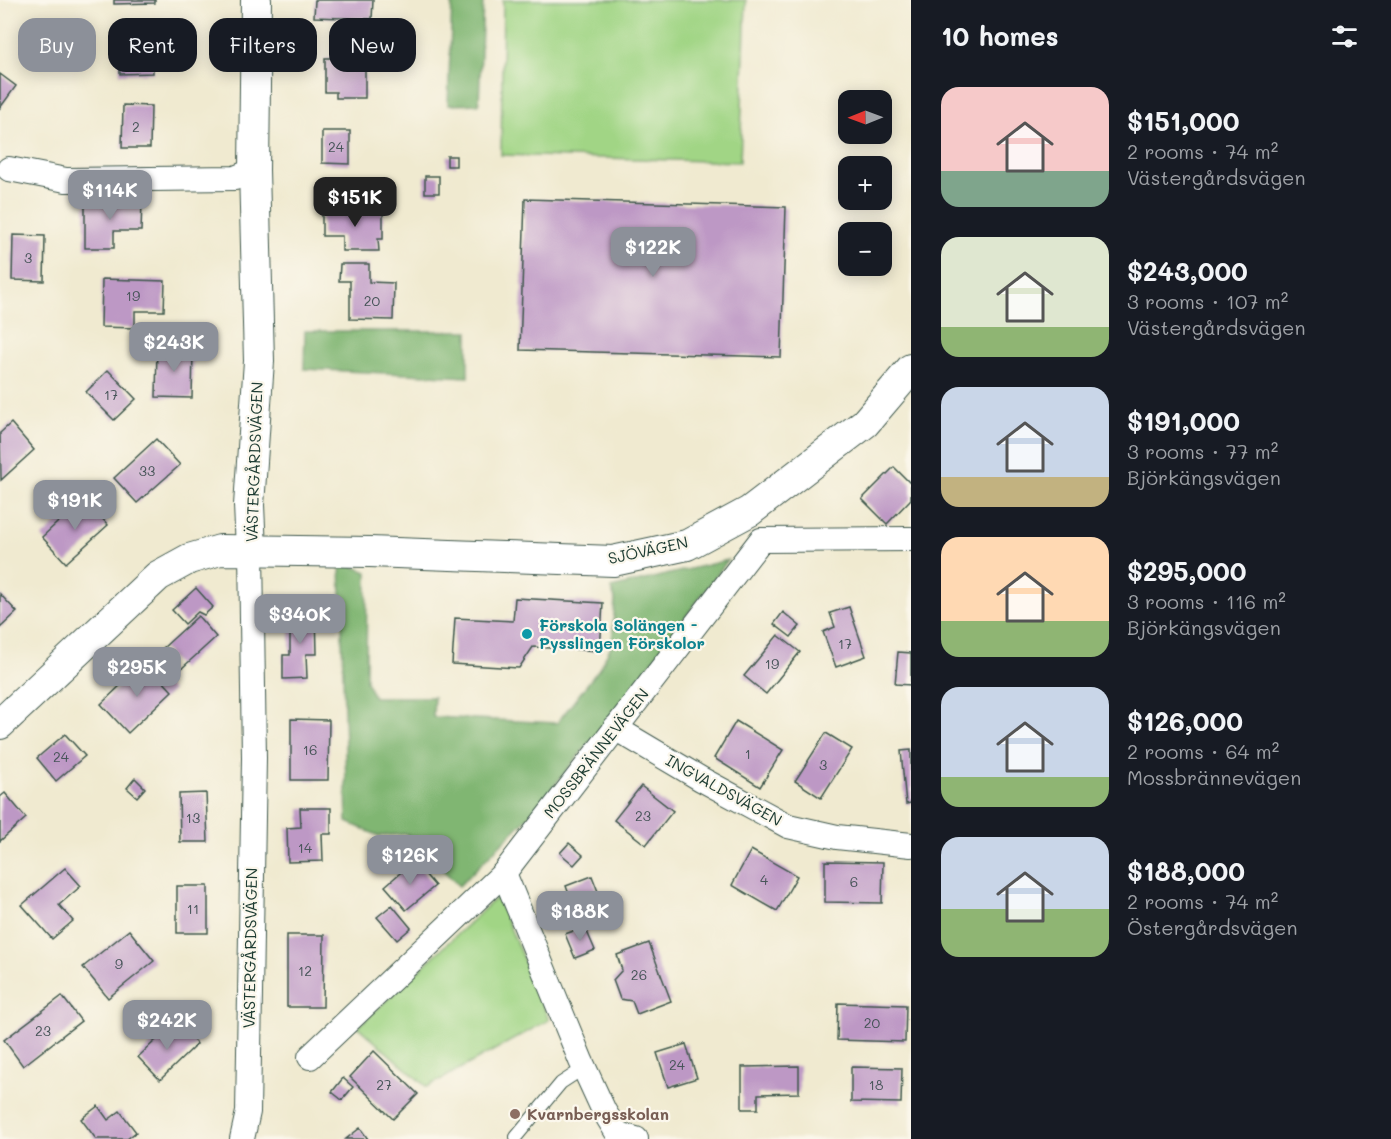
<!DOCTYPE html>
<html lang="en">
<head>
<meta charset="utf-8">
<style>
  :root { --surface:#171b24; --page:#20242c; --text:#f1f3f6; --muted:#9ea1a6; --accent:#8c9099 }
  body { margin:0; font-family:Mali,sans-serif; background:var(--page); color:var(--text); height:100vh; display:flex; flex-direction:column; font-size:22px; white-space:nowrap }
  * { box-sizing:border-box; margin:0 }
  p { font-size:20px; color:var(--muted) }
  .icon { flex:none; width:33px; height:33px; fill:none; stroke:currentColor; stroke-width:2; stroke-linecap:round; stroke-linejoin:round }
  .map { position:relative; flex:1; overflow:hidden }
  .panel { display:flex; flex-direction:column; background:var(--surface); width:480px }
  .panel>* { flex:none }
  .top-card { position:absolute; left:18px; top:18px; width:570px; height:54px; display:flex; gap:12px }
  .needle { width:39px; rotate:269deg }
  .buttons { position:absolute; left:838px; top:90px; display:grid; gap:12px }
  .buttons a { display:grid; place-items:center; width:54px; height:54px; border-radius:12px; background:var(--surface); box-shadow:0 3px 15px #0003; font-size:30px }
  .price { position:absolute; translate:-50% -51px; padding:0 14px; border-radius:12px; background:var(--accent); color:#fff; font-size:20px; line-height:39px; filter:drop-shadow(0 2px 3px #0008) }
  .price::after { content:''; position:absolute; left:50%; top:36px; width:18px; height:14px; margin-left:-9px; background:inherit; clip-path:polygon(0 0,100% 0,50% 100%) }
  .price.current { background:#222; color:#fff }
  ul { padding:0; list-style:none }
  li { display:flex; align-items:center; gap:18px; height:150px; padding:0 30px }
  li span { display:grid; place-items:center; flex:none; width:168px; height:120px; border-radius:18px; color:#555 }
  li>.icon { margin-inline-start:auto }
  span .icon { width:72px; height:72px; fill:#fffc; stroke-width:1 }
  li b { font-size:26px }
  h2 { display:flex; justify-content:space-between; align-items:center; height:72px; padding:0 30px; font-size:26px }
  .chip { padding:0 21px; border-radius:18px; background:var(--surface); box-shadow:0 3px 15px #0003; font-size:21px; line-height:54px }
  .chip.current { background:var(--accent); color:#fff }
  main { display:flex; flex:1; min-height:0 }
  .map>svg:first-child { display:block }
  .green { fill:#a1d585; stroke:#60895c; stroke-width:1.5 }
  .forest { fill:#80b672; stroke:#507a53; stroke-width:1.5 }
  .building { fill:#bd98c5 }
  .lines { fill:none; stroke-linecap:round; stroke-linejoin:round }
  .service-casing { stroke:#3e574b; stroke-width:14 }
  .minor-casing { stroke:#3e574b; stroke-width:26 }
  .tertiary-casing { stroke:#3e574b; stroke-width:32 }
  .service { stroke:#fff; stroke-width:12 }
  .minor { stroke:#fff; stroke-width:24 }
  .tertiary { stroke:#fff; stroke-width:30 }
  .culture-dot { fill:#0f9aa8; stroke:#fbf7ec; stroke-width:2 }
  .education-dot { fill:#8d6e63; stroke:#fbf7ec; stroke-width:2 }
  .labels { text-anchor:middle; stroke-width:4.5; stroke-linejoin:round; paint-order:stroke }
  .number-label { font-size:14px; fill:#465458 }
  .street-label { font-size:16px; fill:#1f3d34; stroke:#fbf7ec }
  .culture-label { font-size:16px; font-weight:bold; fill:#0d838f; stroke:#fbf7ec; text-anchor:start }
  .education-label { font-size:16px; font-weight:bold; fill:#785e54; stroke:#fbf7ec; text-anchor:start }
</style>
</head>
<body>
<main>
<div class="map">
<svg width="911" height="1139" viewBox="0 0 911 1139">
  <rect width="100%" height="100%" fill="#fbf7ec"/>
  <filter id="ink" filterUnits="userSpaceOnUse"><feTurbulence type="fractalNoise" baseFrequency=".0167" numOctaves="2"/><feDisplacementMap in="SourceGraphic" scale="12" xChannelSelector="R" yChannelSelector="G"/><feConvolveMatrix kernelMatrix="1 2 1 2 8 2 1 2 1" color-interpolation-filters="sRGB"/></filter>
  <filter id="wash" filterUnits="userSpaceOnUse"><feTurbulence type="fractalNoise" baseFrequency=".008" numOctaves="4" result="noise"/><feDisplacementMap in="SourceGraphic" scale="24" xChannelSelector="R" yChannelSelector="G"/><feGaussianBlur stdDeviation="1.35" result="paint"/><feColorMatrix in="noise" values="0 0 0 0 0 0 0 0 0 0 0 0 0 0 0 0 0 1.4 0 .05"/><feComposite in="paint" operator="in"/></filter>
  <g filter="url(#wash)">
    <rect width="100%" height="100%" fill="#f0ead0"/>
    <g class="green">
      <path d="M503,0H746L740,162L501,155Z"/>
      <path d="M497,897L549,1020L427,1087L358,1027Z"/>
    </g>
    <g class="forest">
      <path d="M452,0H483L479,104L448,105Z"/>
      <path d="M305,331H468V377L304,369Z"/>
      <path d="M728,560L617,709L530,815L459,886L407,834L379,836L347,822L340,561L367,572L366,681L374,697H434L433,717L557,723L599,669L612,644L615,599L611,588Z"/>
    </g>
    <g id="blocks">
      <g class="building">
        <path d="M114,0H155V3L114,4Z"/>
        <path d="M315,0H373L372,19L314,17Z"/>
        <path d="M119,30H152L153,73L120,74Z"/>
        <path d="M325,58H365V98H336V92H325Z"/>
        <path d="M0,74L16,86L0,108Z"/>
        <path d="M123,105L151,106L150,148H122Z"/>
        <path d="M322,131H350V164L322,163Z"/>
        <rect x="447" y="156" width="9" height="10"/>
        <rect x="425" y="176" width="14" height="17"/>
        <path d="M525,199L786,207L781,357L520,350Z"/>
        <path d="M85,201H142L141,231H114V248H85Z"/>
        <path d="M341,207H383V239H378L379,251H342V236H322V212H341Z"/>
        <path d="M13,235L45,236L44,281L12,280Z"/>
        <path d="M340,264H369V282L394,283L393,320L350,319V281H339Z"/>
        <path d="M102,279L165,281L164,311H135V328L101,327Z"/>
        <path d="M157,348L193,350L192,398L156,397Z"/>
        <path d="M108,370L136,399L114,420L86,392Z"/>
        <path d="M11,423L34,450L1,480L0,433Z"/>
        <path d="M156,439L180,465L137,503L114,478Z"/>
        <path d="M894,467L911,484V499L887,524L862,499Z"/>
        <path d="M84,498L108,525L66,563L42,537Z"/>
        <path d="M196,588L213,607L204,615L198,612L185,624L172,610Z"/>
        <path d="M0,594L17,612L0,628Z"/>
        <path d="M515,598L603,603L600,651L533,647L519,668L452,664L455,618L513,621Z"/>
        <path d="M849,607L866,656L836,667L823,632L835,627L830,613Z"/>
        <path d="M316,612L317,654H306L307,678L283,679V655H290V613Z"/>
        <path d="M783,612L800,626L791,637L774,624Z"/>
        <path d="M198,616L216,637L181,669L163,648Z"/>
        <path d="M778,635L800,652L766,694L744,676Z"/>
        <path d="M898,652L911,653V685L895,684Z"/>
        <path d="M145,662L172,691L128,733L101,704Z"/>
        <path d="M291,719L329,720L328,780H291Z"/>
        <path d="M736,721L783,750L760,787L714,758Z"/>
        <path d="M826,733L852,749L821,798L795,781Z"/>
        <path d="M65,734L85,756L56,781L37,758Z"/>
        <path d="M911,750V803L906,804L901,751Z"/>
        <path d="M135,778L145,788L137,797L127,788Z"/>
        <path d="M641,786L673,811L646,845L614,820Z"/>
        <path d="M5,793L26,818L0,841V797Z"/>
        <path d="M206,793L208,842H180L179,794Z"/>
        <path d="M300,808H331V834H322L323,861L288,862L287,828L301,827Z"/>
        <path d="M569,843L583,855L574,865L560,853Z"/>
        <path d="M751,850L797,876L777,911L732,885Z"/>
        <path d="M414,861L435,886L406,910L385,886Z"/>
        <path d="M825,861L883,862L882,903L825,902Z"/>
        <path d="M65,868L81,886L59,905L73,921L52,939L22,905Z"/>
        <path d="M592,876L606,912L579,922L566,886Z"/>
        <rect x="177" y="886" width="31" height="47"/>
        <path d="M392,905L411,928L397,940L377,917Z"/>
        <path d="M585,927L595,950L575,958L565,934Z"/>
        <path d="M129,930L154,961L108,998L83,967Z"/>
        <path d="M287,935H324L323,1007H287Z"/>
        <path d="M649,943L671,1001L637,1014L632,1001L620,999L613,980L622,970L617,955Z"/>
        <path d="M62,996L81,1021L23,1066L4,1040Z"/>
        <path d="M838,1003L906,1005L905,1042L837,1040Z"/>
        <path d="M175,1022L197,1044L160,1080L138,1057Z"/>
        <path d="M686,1044L697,1078L668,1087L657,1053Z"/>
        <path d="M374,1051L418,1094L393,1119L350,1077Z"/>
        <path d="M799,1066V1093L758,1094V1109H742V1067Z"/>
        <path d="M851,1067L902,1068L901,1103L851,1102Z"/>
        <path d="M343,1078L353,1087L342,1100L332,1092Z"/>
        <path d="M98,1106L108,1120L120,1111L136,1132L127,1139H96L81,1119Z"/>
        <path d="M360,1128L368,1139H346Z"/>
      </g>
    </g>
  </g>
  <g filter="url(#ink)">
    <use href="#blocks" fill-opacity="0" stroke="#3e574b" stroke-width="1.5"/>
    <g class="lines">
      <g class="service-casing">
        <path id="service" d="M516,1137L561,1083L584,1068"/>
      </g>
      <g class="minor-casing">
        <g id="minor">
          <path d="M9,169L66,180L235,178L254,170"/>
          <path d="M615,728L701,779L788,826L837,837L911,845"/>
          <path d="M504,873L581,1061L604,1111L618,1134L636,1139"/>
          <path d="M310,1057L504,873L761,540L911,539"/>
          <path d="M242,1139L248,1112L254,758L251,550"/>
        </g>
      </g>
      <g class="tertiary-casing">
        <g id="tertiary">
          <path d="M251,550L249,505L259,361L254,170L256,0"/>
          <path d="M0,724L158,576L189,559L220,550L370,552L613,561L687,545L750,511L865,423L911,369"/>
        </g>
      </g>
      <use href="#service" class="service"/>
      <use href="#minor" class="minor"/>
      <use href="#tertiary" class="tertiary"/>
    </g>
  </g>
  <circle class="culture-dot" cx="527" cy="634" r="6"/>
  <circle class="education-dot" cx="515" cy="1114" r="6"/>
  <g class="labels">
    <g class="number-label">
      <text x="136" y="132">2</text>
      <text x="336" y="152">24</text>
      <text x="28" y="263">3</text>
      <text x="133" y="301">19</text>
      <text x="372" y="306">20</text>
      <text x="111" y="400">17</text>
      <text x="147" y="476">33</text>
      <text x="845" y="649">17</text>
      <text x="772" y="669">19</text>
      <text x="310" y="755">16</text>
      <text x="748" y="759">1</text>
      <text x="61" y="762">24</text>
      <text x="823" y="770">3</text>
      <text x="643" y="821">23</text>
      <text x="193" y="823">13</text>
      <text x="305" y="853">14</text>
      <text x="764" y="885">4</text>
      <text x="854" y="887">6</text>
      <text x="193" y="914">11</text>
      <text x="119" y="969">9</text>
      <text x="305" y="976">12</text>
      <text x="639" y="980">26</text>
      <text x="872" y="1028">20</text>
      <text x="43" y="1036">23</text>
      <text x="677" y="1070">24</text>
      <text x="384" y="1090">27</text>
      <text x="876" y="1090">18</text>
    </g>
    <g class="street-label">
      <text transform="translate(254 462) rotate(-88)" y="6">VÄSTERGÅRDSVÄGEN</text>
      <text transform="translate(648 550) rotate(-12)" y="6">SJÖVÄGEN</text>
      <text transform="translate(596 753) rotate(-52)" y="6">MOSSBRÄNNEVÄGEN</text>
      <text transform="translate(724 790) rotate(29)" y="6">INGVALDSVÄGEN</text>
      <text transform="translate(250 948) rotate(-89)" y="6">VÄSTERGÅRDSVÄGEN</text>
    </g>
    <g class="culture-label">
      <text x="539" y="631">Förskola Solängen -<tspan x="539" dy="18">Pysslingen Förskolor</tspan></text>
    </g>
    <g class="education-label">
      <text x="527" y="1120">Kvarnbergsskolan</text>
    </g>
  </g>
</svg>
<div class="buttons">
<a><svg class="needle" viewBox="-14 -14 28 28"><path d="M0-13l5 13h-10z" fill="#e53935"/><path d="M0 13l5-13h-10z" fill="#9ea1a6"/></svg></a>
<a>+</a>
<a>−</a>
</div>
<b class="price" style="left:110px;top:221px">$114K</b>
<b class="price current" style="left:355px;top:228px">$151K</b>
<b class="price" style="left:653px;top:278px">$122K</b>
<b class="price" style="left:174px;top:373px">$243K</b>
<b class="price" style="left:75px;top:531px">$191K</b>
<b class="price" style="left:300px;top:645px">$340K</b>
<b class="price" style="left:137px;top:698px">$295K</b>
<b class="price" style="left:410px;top:886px">$126K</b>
<b class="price" style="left:580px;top:942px">$188K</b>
<b class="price" style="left:167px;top:1051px">$242K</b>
<div class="top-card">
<a class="chip current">Buy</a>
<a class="chip">Rent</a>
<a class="chip">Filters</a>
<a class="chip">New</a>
</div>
</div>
<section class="panel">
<h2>10 homes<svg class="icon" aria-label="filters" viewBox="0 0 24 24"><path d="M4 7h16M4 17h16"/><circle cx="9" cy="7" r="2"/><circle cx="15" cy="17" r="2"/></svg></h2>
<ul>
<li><span style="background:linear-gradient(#f6c9c9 70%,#7fa58c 0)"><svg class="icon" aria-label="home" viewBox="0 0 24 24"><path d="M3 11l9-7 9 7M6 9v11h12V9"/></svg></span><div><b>$151,000</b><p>2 rooms · 74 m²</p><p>Västergårdsvägen</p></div></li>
<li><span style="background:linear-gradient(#dfe7d0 75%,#8fb573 0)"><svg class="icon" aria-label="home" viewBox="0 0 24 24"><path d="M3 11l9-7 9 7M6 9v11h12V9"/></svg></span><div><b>$243,000</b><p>3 rooms · 107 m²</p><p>Västergårdsvägen</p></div></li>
<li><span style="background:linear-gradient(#c9d6e8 75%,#c2b280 0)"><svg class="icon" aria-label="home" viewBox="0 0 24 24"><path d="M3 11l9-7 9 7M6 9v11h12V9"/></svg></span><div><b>$191,000</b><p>3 rooms · 77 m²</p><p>Björkängsvägen</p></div></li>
<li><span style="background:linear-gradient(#ffd9b3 70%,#8fb573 0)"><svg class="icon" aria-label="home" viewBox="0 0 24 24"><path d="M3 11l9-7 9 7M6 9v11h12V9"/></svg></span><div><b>$295,000</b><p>3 rooms · 116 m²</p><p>Björkängsvägen</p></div></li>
<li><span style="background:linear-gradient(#c9d6e8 75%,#8fb573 0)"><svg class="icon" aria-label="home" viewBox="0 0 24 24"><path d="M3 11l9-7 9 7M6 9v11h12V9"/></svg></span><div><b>$126,000</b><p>2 rooms · 64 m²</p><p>Mossbrännevägen</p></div></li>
<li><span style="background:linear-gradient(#c9d6e8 60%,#8fb573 0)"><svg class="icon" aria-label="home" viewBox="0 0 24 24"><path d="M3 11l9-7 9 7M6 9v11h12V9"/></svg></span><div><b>$188,000</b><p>2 rooms · 74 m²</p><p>Östergårdsvägen</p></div></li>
</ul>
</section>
</main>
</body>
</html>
